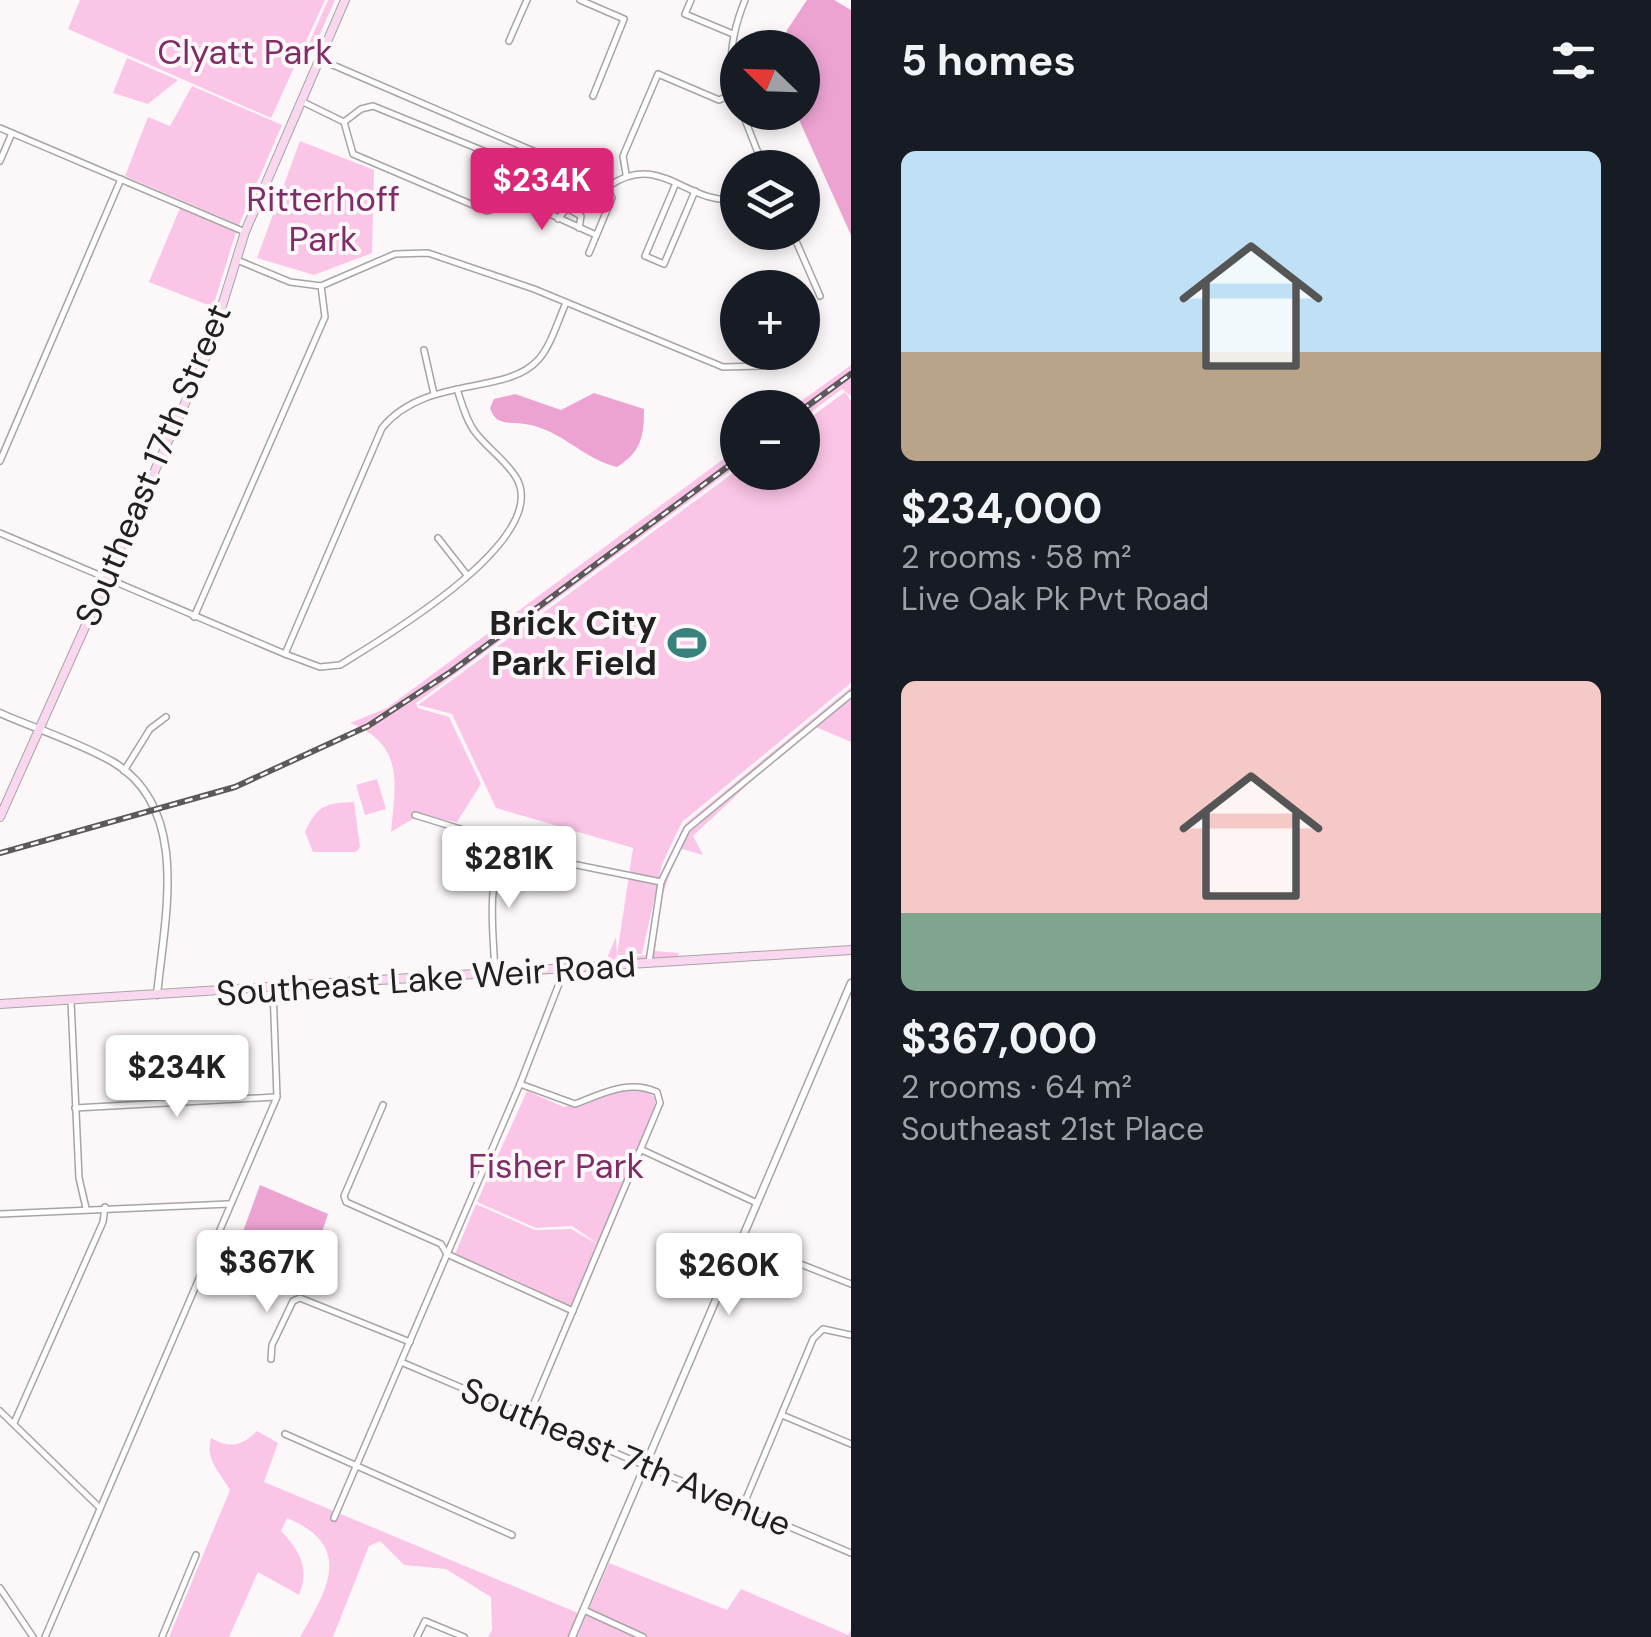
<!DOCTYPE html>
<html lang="en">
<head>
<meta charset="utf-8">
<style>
  :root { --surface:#171b24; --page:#242831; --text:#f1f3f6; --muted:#9ea1a6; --accent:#db2777 }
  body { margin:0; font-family:"DM Sans",sans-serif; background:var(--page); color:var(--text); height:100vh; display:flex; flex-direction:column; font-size:38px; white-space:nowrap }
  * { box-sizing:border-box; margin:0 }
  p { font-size:32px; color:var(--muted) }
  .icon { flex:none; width:55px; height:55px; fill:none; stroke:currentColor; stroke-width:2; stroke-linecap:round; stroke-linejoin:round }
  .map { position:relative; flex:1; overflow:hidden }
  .drawer { display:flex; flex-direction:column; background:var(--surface); width:800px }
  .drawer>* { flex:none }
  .needle { width:65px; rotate:293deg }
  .buttons { position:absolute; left:720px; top:30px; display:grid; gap:20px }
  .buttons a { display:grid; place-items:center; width:100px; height:100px; border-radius:50%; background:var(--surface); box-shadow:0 5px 15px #0003; font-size:50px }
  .price { position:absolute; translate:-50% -85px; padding:0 22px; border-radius:10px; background:#fff; color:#222; font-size:32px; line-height:65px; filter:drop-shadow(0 2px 5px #0008) }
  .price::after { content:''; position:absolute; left:50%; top:60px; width:30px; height:22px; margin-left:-15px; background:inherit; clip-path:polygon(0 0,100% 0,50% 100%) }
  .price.current { background:var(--accent); color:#fff }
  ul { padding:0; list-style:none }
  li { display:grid; align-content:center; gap:20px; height:530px; padding:0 50px }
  li span { display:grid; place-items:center; height:310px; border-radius:15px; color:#555 }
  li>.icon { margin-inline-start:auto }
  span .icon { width:180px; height:180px; fill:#fffc; stroke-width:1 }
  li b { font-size:42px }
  h2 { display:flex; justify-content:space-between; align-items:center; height:120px; padding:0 50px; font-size:42px }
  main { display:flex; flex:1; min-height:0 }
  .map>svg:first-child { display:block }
  .green { fill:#fbc5e7 }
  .water { fill:#eca3d2 }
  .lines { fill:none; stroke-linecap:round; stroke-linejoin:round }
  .minor-casing { stroke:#a7a4a6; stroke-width:8 }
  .tertiary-casing { stroke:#a7a4a6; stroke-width:9 }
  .secondary-casing { stroke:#a7a4a6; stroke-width:10 }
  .minor { stroke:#fff; stroke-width:5 }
  .tertiary { stroke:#fff; stroke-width:6 }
  .secondary { stroke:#f9d7ee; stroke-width:8 }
  .rail-casing { stroke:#5b595a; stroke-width:6 }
  .rail { stroke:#fcf8fa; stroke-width:2.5; stroke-dasharray:8; stroke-linecap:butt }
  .labels { text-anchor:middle; stroke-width:8; stroke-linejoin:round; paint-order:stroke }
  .park-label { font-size:35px; fill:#7f2c67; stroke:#fcf8fa }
  .street-label { font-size:35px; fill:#222021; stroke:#fcf8fa }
  .poi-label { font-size:35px; font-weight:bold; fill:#222021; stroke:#fcf8fa; text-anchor:end }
</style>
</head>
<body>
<main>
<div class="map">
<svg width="851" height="1637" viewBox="0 0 851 1637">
  <rect width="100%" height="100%" fill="#fcf8fa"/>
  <g class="green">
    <path d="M80,0H325L271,118L68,29Z"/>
    <path d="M328,0H335L306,66L300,64Z"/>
    <path d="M127,58L178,80L148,104L113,93Z"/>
    <path d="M192,86L282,125L239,225L125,176L148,117L170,126Z"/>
    <path d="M300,141L374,170L372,253L314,275L257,258Z"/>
    <path d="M180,208L236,232L213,307L149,282Z"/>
    <path d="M851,365V396L842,389L803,418L802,408L793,407Z"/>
    <path d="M845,392L851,401V683L682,822L662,864L642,954L617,955L633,848L496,808L452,714L418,705L737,470L802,472L803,423Z"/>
    <path d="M737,449V466L416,703L418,708L449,717L481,784L457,822L419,815L391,832C396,781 404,745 350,723L387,708Z"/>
    <path d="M851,687V742L811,725L693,836L703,855L679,848L661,899L655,951L679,953L677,960L604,965L616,937L617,958L646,955L665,865L685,824Z"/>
    <path d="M377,779L386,809L365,815L356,785Z"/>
    <path d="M354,802L360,847L356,852H313L305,832C317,805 326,803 354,802Z"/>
    <path d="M645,1090L655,1098V1105L598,1244L572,1226L536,1228L477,1202L527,1091L564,1107L612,1092Z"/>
    <path d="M476,1204L535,1230L571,1229L601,1246L572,1312L452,1261Z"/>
    <path d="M257,1431L278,1443L264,1482L578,1613L568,1637H488L492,1630L491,1597L446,1569L404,1565L380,1541L369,1546L333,1637H300C328,1588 354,1546 287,1518L281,1531C300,1551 310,1568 299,1595L258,1572L229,1637H169L230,1490C219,1471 205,1460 211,1438C230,1449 241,1446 257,1431Z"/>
    <path d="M609,1563L727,1610L741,1589L848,1635L851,1630V1637H577Z"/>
  </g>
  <g class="water">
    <path d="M807,0H834L851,10V235L796,113L802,112V48L785,47L787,30Z"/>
    <path d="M594,393L644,409C644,437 641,452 617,467C579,458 560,425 515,423C502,423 494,421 490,408L494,399L515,394L561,410Z"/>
    <path d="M260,1185L328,1214L311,1265L303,1273L238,1245Z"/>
  </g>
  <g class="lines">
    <g class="minor-casing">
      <g id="minor">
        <path d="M580,0L624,19L593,96"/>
        <path d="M691,0L685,14L733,34"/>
        <path d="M509,41L527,0"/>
        <path d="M319,59L603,181L612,198L589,253"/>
        <path d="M301,101L344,122L361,109L373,106L506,160L510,177L499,207L487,211L353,154L344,122"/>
        <path d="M738,101C725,67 732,32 745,0"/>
        <path d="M742,112L764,168"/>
        <path d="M0,128L245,232"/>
        <path d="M0,161L12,133"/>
        <path d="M626,174L623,156L658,74L719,100L735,93"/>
        <path d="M676,183L645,256L664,264L695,191"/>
        <path d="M609,186C661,150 688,207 738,199"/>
        <path d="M504,193L596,235"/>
        <path d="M558,219L567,208L581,216L579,228"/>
        <path d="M792,232L820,296"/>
        <path d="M237,260L290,282L321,286L395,254L428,253L534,289L723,367L761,366"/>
        <path d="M424,350L434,394"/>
        <path d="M0,461L121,179"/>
        <path d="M0,533L285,654L320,667L340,665C382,639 550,541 517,479C507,461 487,448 475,432C466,420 462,404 457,389"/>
        <path d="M438,538L467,575"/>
        <path d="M194,617L325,317L321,286"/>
        <path d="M285,654L382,428C425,375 506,396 538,360C551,346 558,320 566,303"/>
        <path d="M124,771L150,729L166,717"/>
        <path d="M415,815L577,865L661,882"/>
        <path d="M649,962L661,882L687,829L851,694"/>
        <path d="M495,972C493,927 486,886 506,843"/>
        <path d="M71,1001L79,1178L86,1208"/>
        <path d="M520,1084L575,1104C602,1094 628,1079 657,1092L660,1103L529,1415"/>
        <path d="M383,1105L344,1196L346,1202L441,1244L447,1254L573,1311"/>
        <path d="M75,1108L276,1097"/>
        <path d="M642,1150L757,1203"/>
        <path d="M0,1214L229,1204"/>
        <path d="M742,1241L851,1284"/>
        <path d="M271,1359L272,1345L293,1301L300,1298L410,1342"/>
        <path d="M401,1362L851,1553"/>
        <path d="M0,1411L98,1506"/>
        <path d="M782,1415L851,1444"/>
        <path d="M14,1423L103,1222L105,1207"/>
        <path d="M285,1434L512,1535"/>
        <path d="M743,1506L813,1339L823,1329L851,1335"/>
        <path d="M334,1518L520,1084L564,971"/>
        <path d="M0,1588L33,1637"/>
        <path d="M584,1610L643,1637"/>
        <path d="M45,1637L277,1097L273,989"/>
        <path d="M162,1637L196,1555"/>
        <path d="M417,1637L425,1621L464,1637"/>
      </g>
    </g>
    <g class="tertiary-casing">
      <g id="tertiary">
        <path d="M0,713C36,729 78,742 113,762C192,809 164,920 157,995"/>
        <path d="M572,1637L851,983"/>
      </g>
    </g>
    <g class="secondary-casing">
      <g id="secondary">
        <path d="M0,817L207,354L245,232L345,0"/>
        <path d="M0,1004L851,950"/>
      </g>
    </g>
    <use href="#minor" class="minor"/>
    <use href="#tertiary" class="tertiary"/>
    <use href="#secondary" class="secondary"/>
    <g class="rail-casing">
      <g id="rail">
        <path d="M802,410L851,374"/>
        <path d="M0,853L235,787L368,726L452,671L738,459"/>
      </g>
    </g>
    <use href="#rail" class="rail"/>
  </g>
  <defs>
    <g id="stadium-bare" transform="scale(3)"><path d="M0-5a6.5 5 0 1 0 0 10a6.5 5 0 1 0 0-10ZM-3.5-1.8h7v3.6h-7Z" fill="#39817d" stroke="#fcf8fa" stroke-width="2.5" paint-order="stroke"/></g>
  </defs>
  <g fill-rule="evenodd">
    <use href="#stadium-bare" x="687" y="643"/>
  </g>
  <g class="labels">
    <g class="park-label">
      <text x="245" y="64">Clyatt Park</text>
      <text x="323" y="211">Ritterhoff<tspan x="323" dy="40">Park</tspan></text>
      <text x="556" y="1178">Fisher Park</text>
    </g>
    <g class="street-label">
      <text transform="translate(153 465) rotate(-67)" y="12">Southeast 17th Street</text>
      <text transform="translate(426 979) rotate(-4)" y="12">Southeast Lake Weir Road</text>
      <text transform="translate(626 1457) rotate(23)" y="12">Southeast 7th Avenue</text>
    </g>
    <g class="poi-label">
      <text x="657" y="635">Brick City<tspan x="657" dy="40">Park Field</tspan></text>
    </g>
  </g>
</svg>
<div class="buttons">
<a><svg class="needle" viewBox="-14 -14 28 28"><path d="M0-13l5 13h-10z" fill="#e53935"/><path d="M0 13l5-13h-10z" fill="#9ea1a6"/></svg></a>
<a><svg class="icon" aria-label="layers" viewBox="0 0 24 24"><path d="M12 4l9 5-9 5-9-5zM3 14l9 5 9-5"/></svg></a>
<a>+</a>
<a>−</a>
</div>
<b class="price current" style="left:542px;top:233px">$234K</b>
<b class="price" style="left:509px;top:911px">$281K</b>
<b class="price" style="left:177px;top:1120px">$234K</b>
<b class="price" style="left:267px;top:1315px">$367K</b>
<b class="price" style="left:729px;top:1318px">$260K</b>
</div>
<section class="drawer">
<h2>5 homes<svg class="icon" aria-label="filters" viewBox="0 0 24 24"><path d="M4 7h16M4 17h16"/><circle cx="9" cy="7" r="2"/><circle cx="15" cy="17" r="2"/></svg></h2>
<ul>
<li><span style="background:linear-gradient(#bfe0f5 65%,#b9a48a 0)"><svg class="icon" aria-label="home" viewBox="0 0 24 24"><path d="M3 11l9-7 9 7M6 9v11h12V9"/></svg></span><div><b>$234,000</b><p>2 rooms · 58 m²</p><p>Live Oak Pk Pvt Road</p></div></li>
<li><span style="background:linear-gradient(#f6c9c9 75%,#7fa58c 0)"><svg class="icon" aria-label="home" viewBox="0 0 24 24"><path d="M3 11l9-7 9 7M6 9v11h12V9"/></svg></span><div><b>$367,000</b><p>2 rooms · 64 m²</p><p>Southeast 21st Place</p></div></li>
</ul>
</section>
</main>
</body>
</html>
